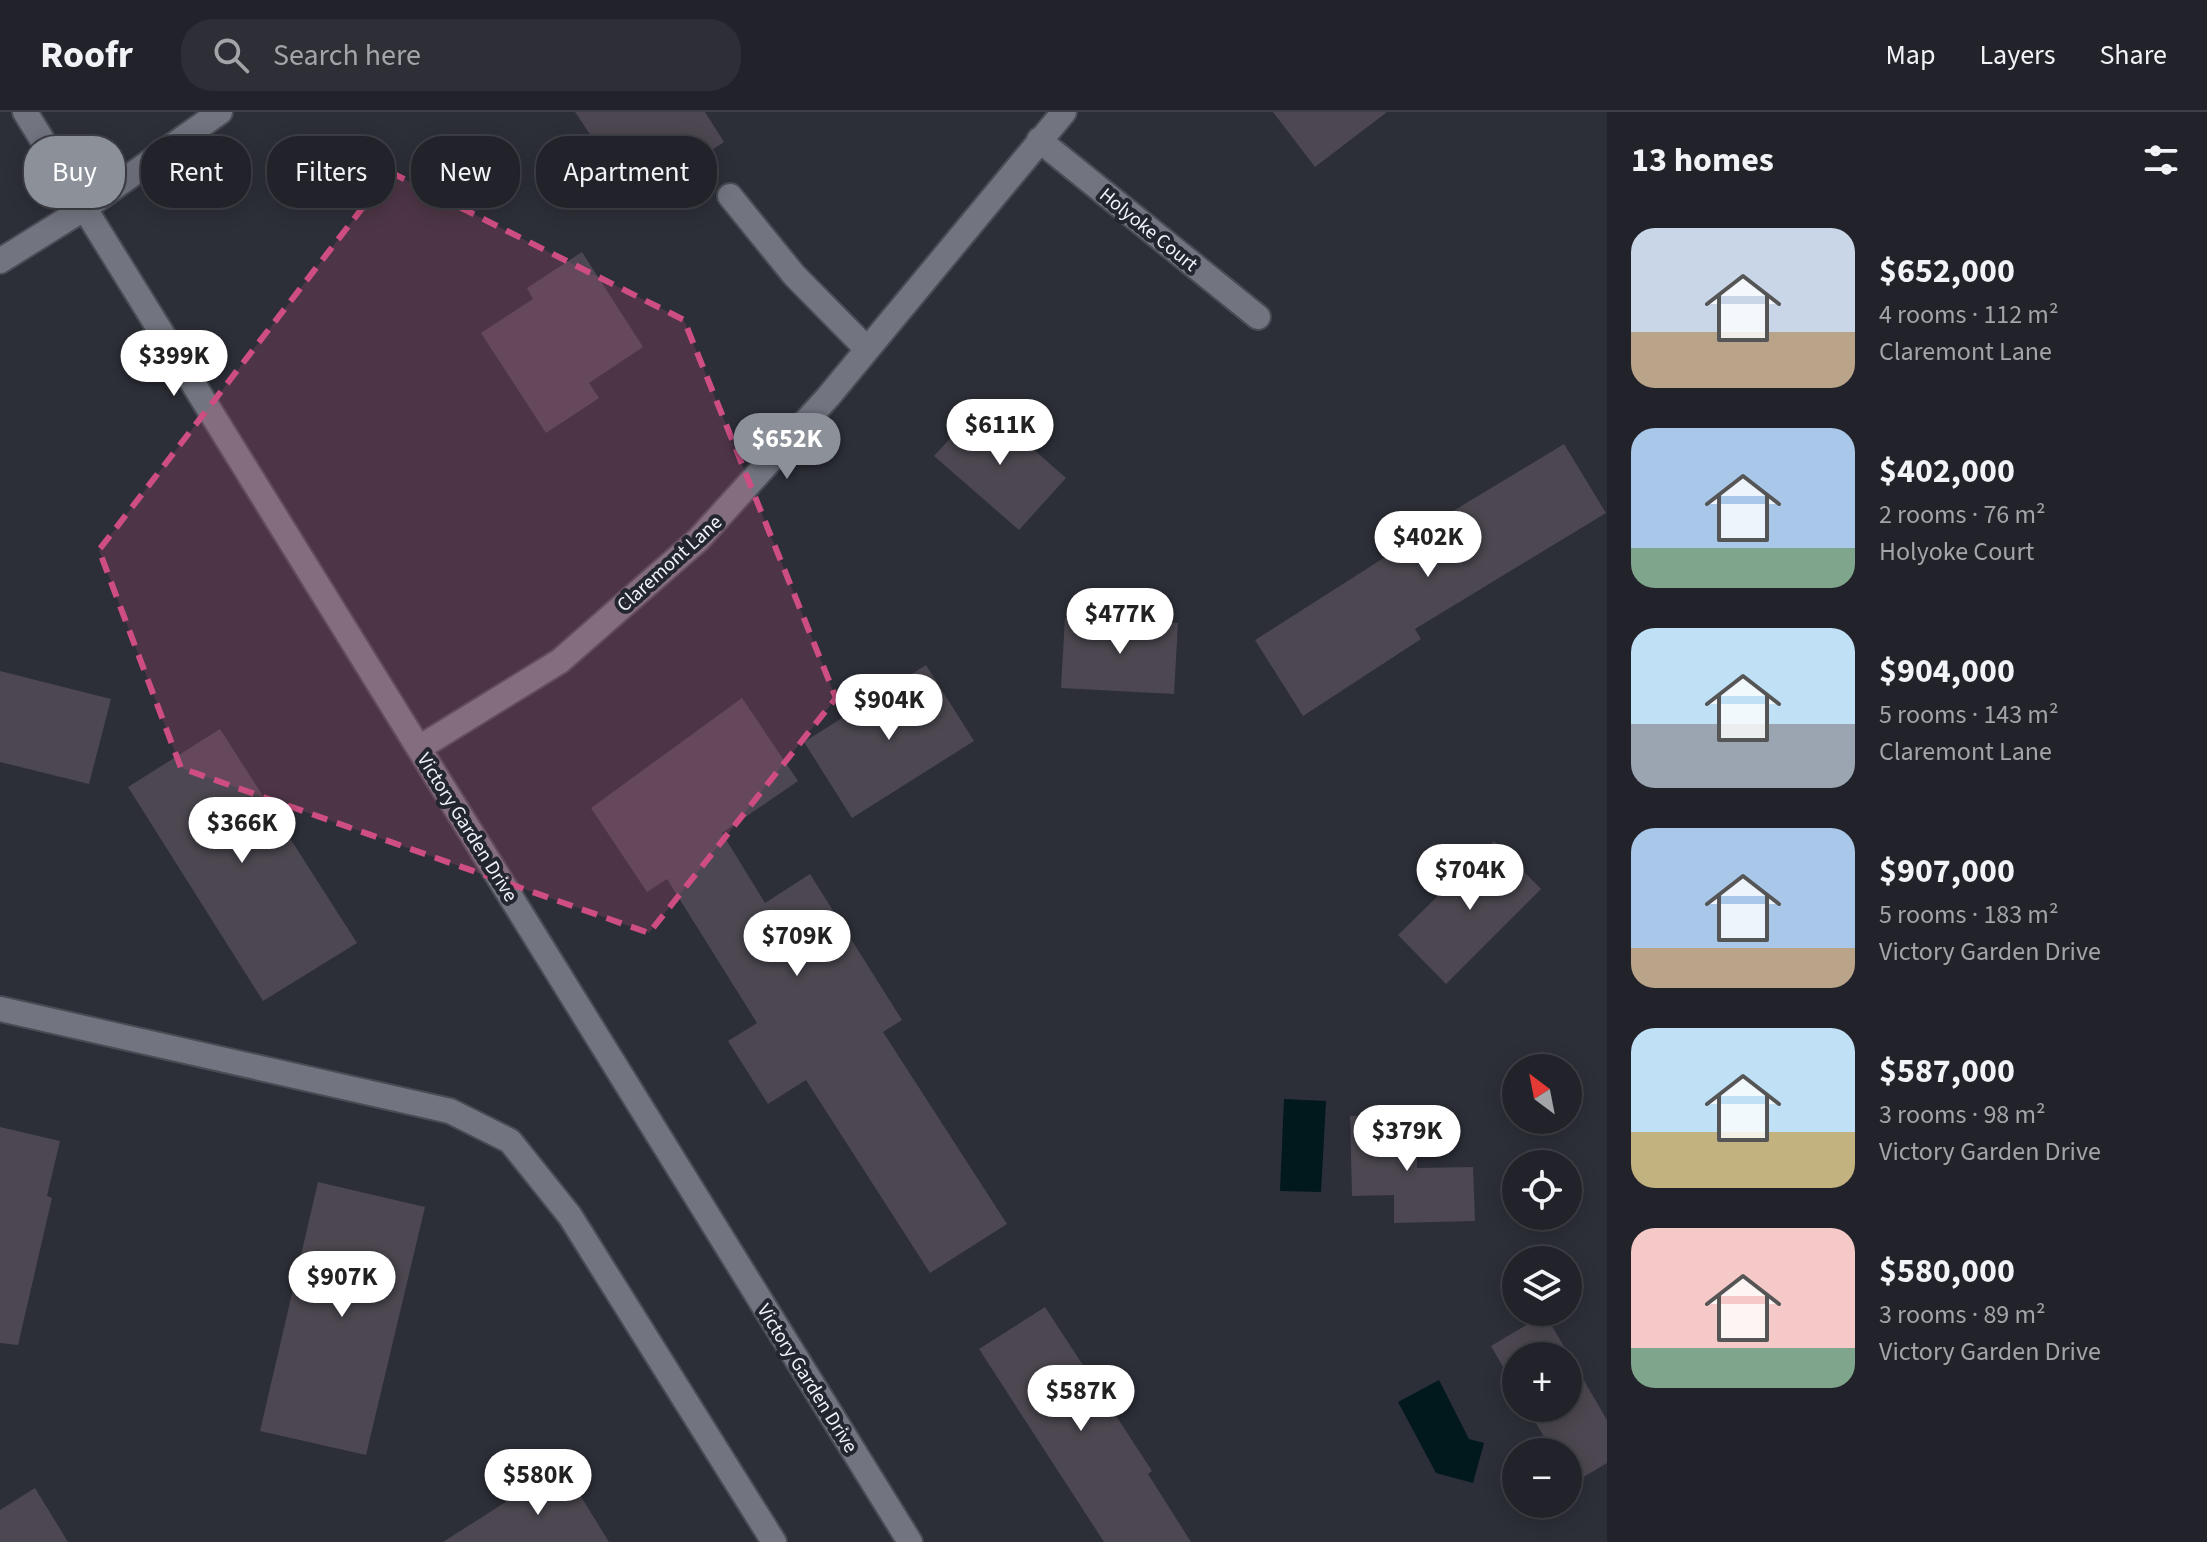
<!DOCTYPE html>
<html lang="en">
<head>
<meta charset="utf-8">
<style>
  :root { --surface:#22232a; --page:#2e2f36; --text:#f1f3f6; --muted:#a2a4a8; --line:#3f4047; --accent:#8c9099 }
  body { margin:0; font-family:"Source Sans 3",sans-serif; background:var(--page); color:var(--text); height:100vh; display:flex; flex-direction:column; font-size:30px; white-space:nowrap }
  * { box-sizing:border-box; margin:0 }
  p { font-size:26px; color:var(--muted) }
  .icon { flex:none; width:44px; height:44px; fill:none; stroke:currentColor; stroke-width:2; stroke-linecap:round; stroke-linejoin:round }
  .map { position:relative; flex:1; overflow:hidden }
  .drawer { display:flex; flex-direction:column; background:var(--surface); width:600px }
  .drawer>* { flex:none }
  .hud { position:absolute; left:24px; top:24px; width:760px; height:72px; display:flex; gap:16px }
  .needle { width:52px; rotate:328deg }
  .controls { position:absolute; left:1502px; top:942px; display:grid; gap:16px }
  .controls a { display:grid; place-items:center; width:80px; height:80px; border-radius:50%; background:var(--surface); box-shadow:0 4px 20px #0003,0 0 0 2px var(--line); font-size:40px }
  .price { position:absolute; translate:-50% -68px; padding:0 18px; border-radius:28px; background:#fff; color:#222; font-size:26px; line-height:52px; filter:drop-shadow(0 2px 4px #0008) }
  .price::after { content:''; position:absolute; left:50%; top:48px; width:24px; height:18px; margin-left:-12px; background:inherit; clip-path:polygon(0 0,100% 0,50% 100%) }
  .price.active { background:var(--accent); color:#fff }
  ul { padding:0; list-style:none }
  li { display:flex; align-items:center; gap:24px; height:200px; padding:0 24px }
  li span { display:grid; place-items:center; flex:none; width:224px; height:160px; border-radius:24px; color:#555 }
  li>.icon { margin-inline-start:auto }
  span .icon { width:96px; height:96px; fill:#fffc; stroke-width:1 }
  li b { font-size:34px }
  h2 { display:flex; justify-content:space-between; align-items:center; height:96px; padding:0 24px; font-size:34px }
  .tag { padding:0 28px; border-radius:32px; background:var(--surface); box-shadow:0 4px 20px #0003,0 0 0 2px var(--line); font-size:28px; line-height:72px }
  .tag.active { background:var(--accent); color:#fff }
  header { display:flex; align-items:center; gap:48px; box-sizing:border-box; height:112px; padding:0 40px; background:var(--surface); border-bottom:2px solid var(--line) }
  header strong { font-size:38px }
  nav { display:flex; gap:44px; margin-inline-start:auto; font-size:28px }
  .search { width:560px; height:72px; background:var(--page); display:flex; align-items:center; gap:20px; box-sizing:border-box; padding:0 28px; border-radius:32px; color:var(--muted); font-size:30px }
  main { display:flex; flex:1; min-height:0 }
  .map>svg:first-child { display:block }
  .water { fill:#01181d }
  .building { fill:#4c4750 }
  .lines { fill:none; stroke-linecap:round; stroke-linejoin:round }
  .service-casing { stroke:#4a4c54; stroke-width:28 }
  .minor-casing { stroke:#4a4c54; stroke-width:28 }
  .secondary-casing { stroke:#4a4c54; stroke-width:28 }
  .service { stroke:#72757f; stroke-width:24 }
  .minor { stroke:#72757f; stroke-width:24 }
  .secondary { stroke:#72757f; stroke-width:24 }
  .marked { fill:#ce4e82; fill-opacity:0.2; stroke:#ce4e82; stroke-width:6; stroke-dasharray:16 10; stroke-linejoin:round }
  .labels { text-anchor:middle; stroke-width:8; stroke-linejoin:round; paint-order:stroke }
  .street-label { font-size:20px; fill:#f0f2f8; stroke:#23262e }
</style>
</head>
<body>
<header>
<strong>Roofr</strong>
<div class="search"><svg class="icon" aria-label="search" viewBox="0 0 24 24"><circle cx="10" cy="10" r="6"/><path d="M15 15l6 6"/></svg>Search here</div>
<nav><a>Map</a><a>Layers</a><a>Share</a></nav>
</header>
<main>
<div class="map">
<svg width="1607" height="1430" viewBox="0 0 1607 1430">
  <rect width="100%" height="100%" fill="#2d2f38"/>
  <g class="water">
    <path d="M1284,987L1326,989L1321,1080L1280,1079Z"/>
    <path d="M1439,1268L1469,1327L1484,1331L1473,1371L1436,1361L1398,1290Z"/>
  </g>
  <g class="building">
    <path d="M575,0H705L724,30L671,65L648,31L612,55Z"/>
    <path d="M1273,0H1387L1315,55Z"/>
    <path d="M582,140L643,235L589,271L599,286L546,321L481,221L533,187L527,176Z"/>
    <path d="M982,292L1066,366L1019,418L934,344Z"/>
    <path d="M1564,332L1606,401L1415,517L1421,527L1303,604L1255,528L1437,412L1435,410Z"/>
    <path d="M1065,506L1178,511L1174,582L1061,576Z"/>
    <path d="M926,553L974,629L852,706L804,630Z"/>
    <path d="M0,559L111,587L89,672L0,650Z"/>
    <path d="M742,586L798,669L722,721L765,791L810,762L902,908L883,920L1007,1112L930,1161L806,968L768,992L728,929L757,911L667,767L647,780L591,696Z"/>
    <path d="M220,617L357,831L263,889L128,675Z"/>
    <path d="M1494,729L1541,777L1446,872L1398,823Z"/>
    <path d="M1417,1003V1056L1473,1055L1475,1109L1394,1111V1083L1352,1084L1350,1004Z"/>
    <path d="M0,1015L60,1029L47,1084L52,1086L18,1233L0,1231Z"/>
    <path d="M318,1070L425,1095L366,1343L260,1319Z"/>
    <path d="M1045,1195L1152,1359L1148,1362L1191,1430H1104L979,1237Z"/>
    <path d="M1545,1202L1607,1308V1351L1572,1372L1568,1366V1340H1553L1527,1296H1568V1244H1516V1277L1491,1234Z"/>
    <path d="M562,1354L609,1430H443Z"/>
    <path d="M35,1376L68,1430H0V1398Z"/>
  </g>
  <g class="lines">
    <g class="service-casing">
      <g id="service">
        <path d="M730,84L794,163L867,237"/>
        <path d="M0,897L450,999L510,1029L570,1104L774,1430"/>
      </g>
    </g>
    <g class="minor-casing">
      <g id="minor">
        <path d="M25,0L910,1430"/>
        <path d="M1039,28L1258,205"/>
        <path d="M419,636L560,549L698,428L828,285L1064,0"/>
      </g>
    </g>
    <g class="secondary-casing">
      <path id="secondary" d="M0,149L85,96L220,0"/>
    </g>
    <use href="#service" class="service"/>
    <use href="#minor" class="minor"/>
    <use href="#secondary" class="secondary"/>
  </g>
  <path class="marked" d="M390,60L684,208L836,586L649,821L181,656L99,438Z"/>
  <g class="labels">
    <g class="street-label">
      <text transform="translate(1149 117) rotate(39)" y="7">Holyoke Court</text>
      <text transform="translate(669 451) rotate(-42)" y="7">Claremont Lane</text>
      <text transform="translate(468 715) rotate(58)" y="7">Victory Garden Drive</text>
      <text transform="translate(808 1266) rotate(58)" y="7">Victory Garden Drive</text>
    </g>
  </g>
</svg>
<div class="controls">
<a><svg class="needle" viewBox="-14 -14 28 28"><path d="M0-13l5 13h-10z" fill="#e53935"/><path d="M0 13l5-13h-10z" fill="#a2a4a8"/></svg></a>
<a><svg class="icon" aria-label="locate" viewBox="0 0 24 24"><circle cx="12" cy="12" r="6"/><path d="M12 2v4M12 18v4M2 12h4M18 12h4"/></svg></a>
<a><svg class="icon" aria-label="layers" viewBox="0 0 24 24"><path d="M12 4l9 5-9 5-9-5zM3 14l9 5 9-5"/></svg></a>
<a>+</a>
<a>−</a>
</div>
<b class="price" style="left:174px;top:286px">$399K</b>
<b class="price" style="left:1000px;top:355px">$611K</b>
<b class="price active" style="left:787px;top:369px">$652K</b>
<b class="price" style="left:1428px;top:467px">$402K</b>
<b class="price" style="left:1120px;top:544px">$477K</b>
<b class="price" style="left:889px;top:630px">$904K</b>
<b class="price" style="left:242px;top:753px">$366K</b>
<b class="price" style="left:1470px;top:800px">$704K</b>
<b class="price" style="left:797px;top:866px">$709K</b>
<b class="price" style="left:1407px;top:1061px">$379K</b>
<b class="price" style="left:342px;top:1207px">$907K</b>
<b class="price" style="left:1081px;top:1321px">$587K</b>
<b class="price" style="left:538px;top:1405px">$580K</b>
<div class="hud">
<a class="tag active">Buy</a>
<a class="tag">Rent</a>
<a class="tag">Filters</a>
<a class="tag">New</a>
<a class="tag">Apartment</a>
</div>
</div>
<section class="drawer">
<h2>13 homes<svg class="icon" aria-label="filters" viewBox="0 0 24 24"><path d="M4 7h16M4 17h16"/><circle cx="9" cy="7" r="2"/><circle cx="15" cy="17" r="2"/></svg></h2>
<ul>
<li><span style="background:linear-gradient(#c9d6e8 65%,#b9a48a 0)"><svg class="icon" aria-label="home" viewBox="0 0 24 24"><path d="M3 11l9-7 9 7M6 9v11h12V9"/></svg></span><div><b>$652,000</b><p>4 rooms · 112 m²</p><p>Claremont Lane</p></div></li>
<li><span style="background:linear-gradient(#a9c7e8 75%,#7fa58c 0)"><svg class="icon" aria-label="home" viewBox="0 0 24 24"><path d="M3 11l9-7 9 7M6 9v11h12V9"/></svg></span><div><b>$402,000</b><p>2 rooms · 76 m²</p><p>Holyoke Court</p></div></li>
<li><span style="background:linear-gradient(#bfe0f5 60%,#9aa5b1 0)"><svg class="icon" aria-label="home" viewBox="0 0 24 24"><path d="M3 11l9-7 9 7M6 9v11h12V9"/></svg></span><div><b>$904,000</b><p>5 rooms · 143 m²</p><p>Claremont Lane</p></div></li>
<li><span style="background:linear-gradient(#a9c7e8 75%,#b9a48a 0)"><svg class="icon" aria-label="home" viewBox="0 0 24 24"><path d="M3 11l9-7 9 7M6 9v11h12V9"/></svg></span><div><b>$907,000</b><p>5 rooms · 183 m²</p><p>Victory Garden Drive</p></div></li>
<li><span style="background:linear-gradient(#bfe0f5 65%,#c2b280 0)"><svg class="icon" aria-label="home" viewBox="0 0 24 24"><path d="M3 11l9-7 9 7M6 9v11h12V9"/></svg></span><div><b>$587,000</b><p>3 rooms · 98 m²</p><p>Victory Garden Drive</p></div></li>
<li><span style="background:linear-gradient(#f6c9c9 75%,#7fa58c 0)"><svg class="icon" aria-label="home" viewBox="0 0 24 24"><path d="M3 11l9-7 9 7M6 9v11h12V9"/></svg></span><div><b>$580,000</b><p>3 rooms · 89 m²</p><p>Victory Garden Drive</p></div></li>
</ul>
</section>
</main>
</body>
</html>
